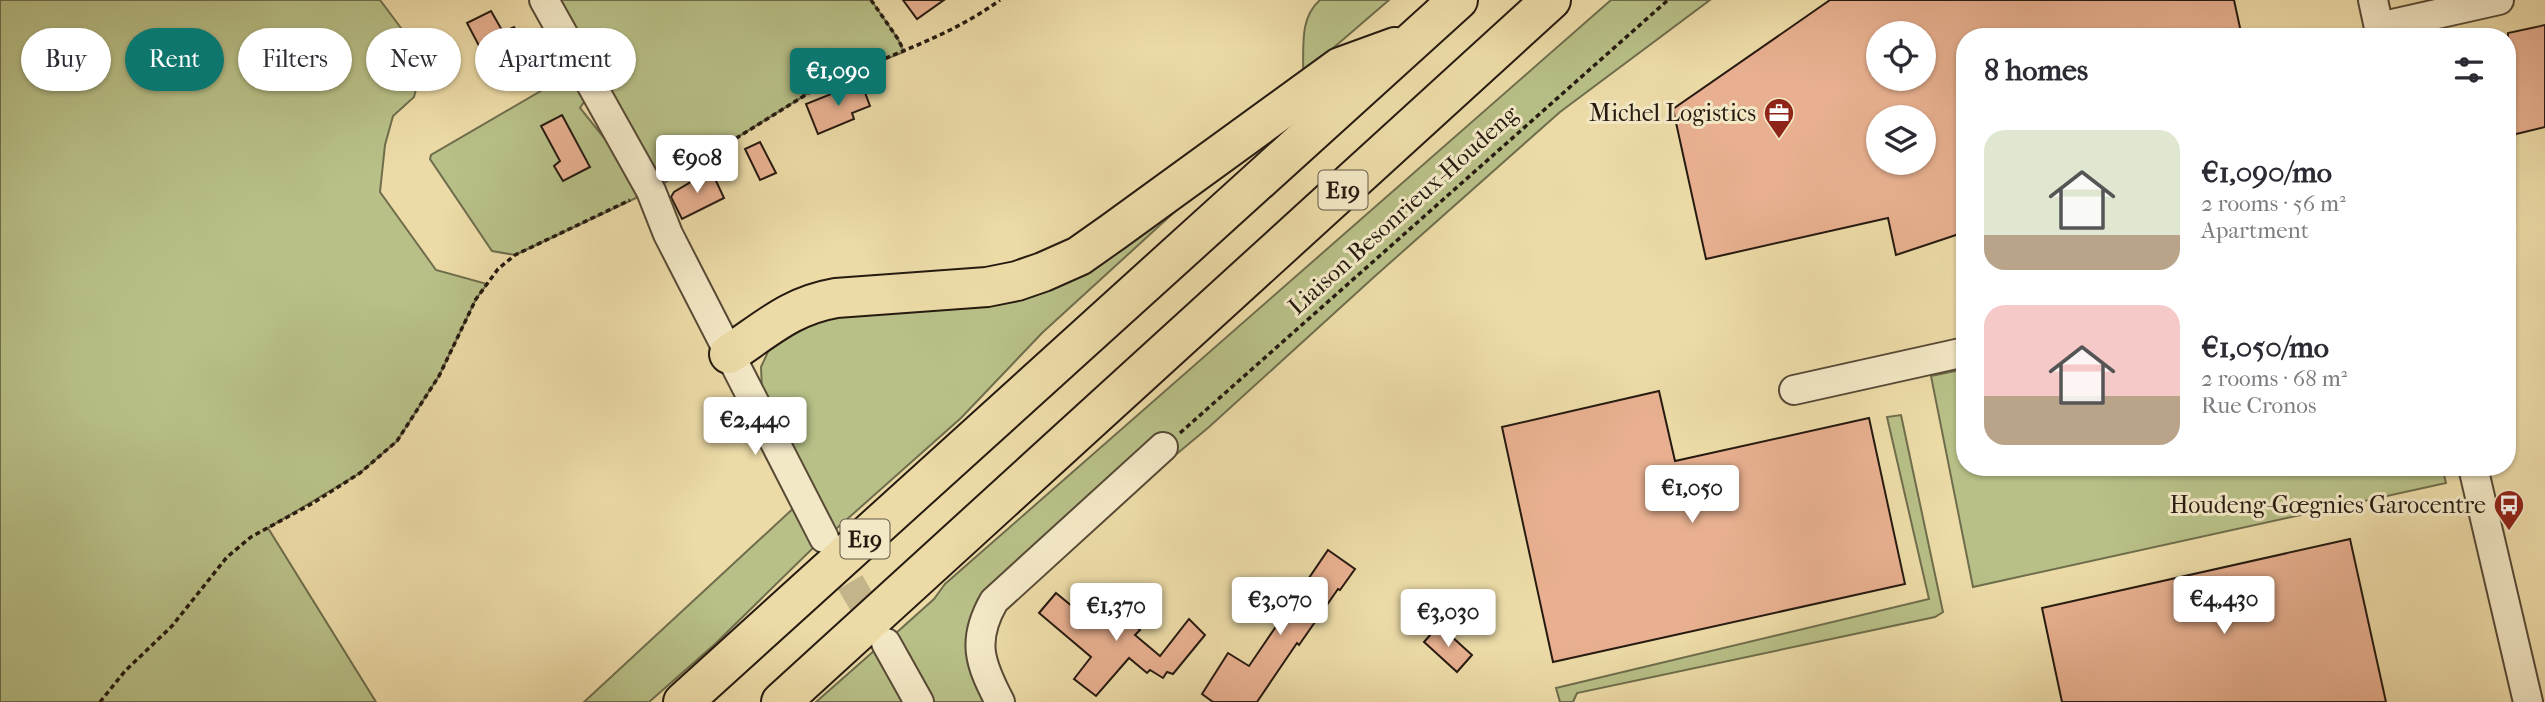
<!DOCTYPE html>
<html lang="en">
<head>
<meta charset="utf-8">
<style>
  :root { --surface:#fff; --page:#f7f7f7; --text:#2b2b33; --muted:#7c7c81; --accent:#0f766e }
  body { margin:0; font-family:"IM FELL French Canon",serif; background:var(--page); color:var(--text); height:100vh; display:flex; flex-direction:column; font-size:26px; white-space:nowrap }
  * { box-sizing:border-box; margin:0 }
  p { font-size:23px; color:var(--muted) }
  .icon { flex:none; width:38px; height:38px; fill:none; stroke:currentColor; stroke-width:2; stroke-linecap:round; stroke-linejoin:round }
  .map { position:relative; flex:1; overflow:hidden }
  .drawer { position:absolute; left:1956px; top:28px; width:560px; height:448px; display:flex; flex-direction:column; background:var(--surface); border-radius:28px; box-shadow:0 2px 5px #0004 }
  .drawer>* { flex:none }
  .hud { position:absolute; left:21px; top:28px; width:665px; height:63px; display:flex; gap:14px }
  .fabs { position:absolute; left:1866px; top:21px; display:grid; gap:14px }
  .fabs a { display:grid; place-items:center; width:70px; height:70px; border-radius:50%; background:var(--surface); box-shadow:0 2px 5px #0004; font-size:35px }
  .price { position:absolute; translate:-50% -60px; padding:0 16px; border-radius:7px; background:#fff; color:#222; font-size:23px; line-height:46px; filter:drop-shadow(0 2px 4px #0008) }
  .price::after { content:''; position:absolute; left:50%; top:42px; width:21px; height:16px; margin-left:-10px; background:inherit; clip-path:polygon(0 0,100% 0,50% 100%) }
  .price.active { background:var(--accent); color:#fff }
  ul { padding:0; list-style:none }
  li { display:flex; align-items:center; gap:21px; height:175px; padding:0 28px }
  li span { display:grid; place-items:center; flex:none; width:196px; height:140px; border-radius:21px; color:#555 }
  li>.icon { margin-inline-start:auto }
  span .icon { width:84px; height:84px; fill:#fffc; stroke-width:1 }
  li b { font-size:30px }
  h2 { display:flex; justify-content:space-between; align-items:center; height:84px; padding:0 28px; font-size:30px }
  .chip { padding:0 24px; border-radius:32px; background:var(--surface); box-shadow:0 2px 5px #0004; font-size:24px; line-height:63px }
  .chip.active { background:var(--accent); color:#fff }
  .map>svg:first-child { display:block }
  .green { fill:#b8c087; stroke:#6f6d4c; stroke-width:2 }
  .building { fill:#e8b090; stroke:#261a10; stroke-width:2; fill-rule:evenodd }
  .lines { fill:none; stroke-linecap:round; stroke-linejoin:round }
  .minor-tunnel { stroke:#c4b489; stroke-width:28; stroke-dasharray:28 14; stroke-linecap:butt }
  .minor-casing { stroke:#584a36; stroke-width:32 }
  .highway-casing { stroke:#261a10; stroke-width:42 }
  .path { stroke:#261a10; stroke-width:3.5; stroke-dasharray:5 3.5; stroke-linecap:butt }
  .minor { stroke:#f3e8c6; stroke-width:28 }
  .highway { stroke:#ecdba7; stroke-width:38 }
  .labels { text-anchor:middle; stroke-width:6; stroke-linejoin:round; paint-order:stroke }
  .shield { fill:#f3e8c6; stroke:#645847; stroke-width:2 }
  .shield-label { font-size:23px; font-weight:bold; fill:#261a10 }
  .poi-label { font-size:24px; fill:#261a10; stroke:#f3e8c6; text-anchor:end }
  .street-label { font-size:24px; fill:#261a10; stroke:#f3e8c6 }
</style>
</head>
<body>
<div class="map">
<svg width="2545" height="702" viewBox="0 0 2545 702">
  <rect width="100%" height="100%" fill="#ecdba7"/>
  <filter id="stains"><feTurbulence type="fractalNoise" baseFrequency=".00286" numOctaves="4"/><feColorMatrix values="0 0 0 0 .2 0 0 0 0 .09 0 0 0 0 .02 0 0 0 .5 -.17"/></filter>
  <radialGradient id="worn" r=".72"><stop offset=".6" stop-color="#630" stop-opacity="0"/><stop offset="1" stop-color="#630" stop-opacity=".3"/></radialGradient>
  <g class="green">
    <path d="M0,0H380L416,48L418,82L414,97L393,116L385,145L380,192L436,270L487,284L476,299L439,376L397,441L360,473L268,528L376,702H0Z"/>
    <path d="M544,0H871L898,39L904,52L839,77L815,89L651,191Z"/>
    <path d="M1320,0H1389L1303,74C1304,48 1299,18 1320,0Z"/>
    <path d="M1611,0H1710L1560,112L1374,277L1209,427L1059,552L983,606L991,702H934L920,683L895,634L934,599L945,584Z"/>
    <path d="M575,71L586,99L580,108L641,184L636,198L515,255L492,251L430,159L431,155Z"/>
    <path d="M1239,153L1042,333L961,418L836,529L762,391L761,367L776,334L801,314L970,296Z"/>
    <path d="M1965,369V467H2442L2446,483L1973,587L1931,376Z"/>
    <path d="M1901,415L1943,612L1935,617L1577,693L1573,702H1560L1556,688L1929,599L1887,417Z"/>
    <path d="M798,504L815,546L715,644L649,702H584Z"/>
    <path d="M875,650L908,702H816Z"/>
  </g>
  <g class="building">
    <path d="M903,0H944L917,19Z"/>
    <path d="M1830,0H2234L2242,37H1965V232L1896,255L1888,218L1706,259L1673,109ZM1878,33H1923V79H1878ZM1878,117H1923V163H1878Z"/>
    <path d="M491,11L503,32L514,27L532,59L513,69L503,50L486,59L467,23Z"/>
    <path d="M2545,25V127L2508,136V33Z"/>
    <path d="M861,82L870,106L852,113L854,119L818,134L806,104Z"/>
    <path d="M562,115L590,167L563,181L554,166L560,161L541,126Z"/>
    <path d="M760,142L776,173L760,180L745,149Z"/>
    <path d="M711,170L724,198L682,219L671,197L674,192Z"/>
    <path d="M1659,391L1675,461L1869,418L1905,584L1553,662L1502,427Z"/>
    <path d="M2350,539L2386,702H2062L2042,608Z"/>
    <path d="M1328,550L1355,569L1340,590L1338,589L1299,645L1297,643L1257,702H1213L1202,694L1228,653L1249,666Z"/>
    <path d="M1056,593L1089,620L1105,600L1140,630L1135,635L1160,656L1189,619L1205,635L1173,674L1167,672L1163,678L1150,670L1147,673L1129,658L1096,696L1074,679L1091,657L1039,613Z"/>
    <path d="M1439,625L1472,655L1457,672L1424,642Z"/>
  </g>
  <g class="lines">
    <path class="minor-tunnel" d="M829,546L881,635"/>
    <g class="minor-casing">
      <g id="minor">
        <path d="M544,0L651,191L668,234L824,538"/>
        <path d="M2373,0L2381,37"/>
        <path d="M2379,27L2499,0"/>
        <path d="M1794,390L1965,352"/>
        <path d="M2473,467L2528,702"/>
        <path d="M886,643L919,702"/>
        <path d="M1000,702C980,664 971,641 994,601L1163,447"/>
      </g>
    </g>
    <g class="highway-casing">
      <g id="highway">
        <path d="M729,354C767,329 790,306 836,298L987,287L1017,281L1043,272L1079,256L1113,232L1340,67L1395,47"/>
        <path d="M683,702L1458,0"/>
        <path d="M781,702L1551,0"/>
      </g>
    </g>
    <g class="path">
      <path d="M871,0L898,39L904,51"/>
      <path d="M671,179L815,89C877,58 944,41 1000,0"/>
      <path d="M1180,433L1668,0"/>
      <path d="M100,702L125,671L172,626L227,557L251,537L313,503L360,473L397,441L439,376L476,299L498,269L515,255L630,200"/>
    </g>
    <use href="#minor" class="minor"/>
    <use href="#highway" class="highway"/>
  </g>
  <defs>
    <g id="office-pin" transform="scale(1.575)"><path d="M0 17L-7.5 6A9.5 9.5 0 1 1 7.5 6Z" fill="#8f2418" stroke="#f3e8c6"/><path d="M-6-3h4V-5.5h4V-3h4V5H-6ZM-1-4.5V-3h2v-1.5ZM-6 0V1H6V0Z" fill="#fff"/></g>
    <g id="bus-pin" transform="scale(1.575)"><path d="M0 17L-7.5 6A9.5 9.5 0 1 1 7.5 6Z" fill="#8f2418" stroke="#f3e8c6"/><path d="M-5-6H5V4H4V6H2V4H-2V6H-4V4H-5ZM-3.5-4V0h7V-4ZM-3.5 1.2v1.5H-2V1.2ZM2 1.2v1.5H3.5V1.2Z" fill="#fff"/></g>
  </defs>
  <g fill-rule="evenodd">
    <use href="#office-pin" x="1779" y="113"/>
    <use href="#bus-pin" x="2509" y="505"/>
  </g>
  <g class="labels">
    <g class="shield">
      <rect x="1318.5" y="170.5" width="49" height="39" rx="5"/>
      <rect x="840.5" y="519.5" width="49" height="39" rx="5"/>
    </g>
    <g class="shield-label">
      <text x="1343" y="198">E19</text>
      <text x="865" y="547">E19</text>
    </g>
    <g class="poi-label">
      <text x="1756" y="121">Michel Logistics</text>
      <text x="2486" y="513">Houdeng-Gœgnies Garocentre</text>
    </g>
    <g class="street-label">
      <text transform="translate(1403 210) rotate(-42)" y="8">Liaison Besonrieux-Houdeng</text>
    </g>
  </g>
  <rect width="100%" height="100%" filter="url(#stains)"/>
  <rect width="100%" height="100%" fill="url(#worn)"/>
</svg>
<div class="fabs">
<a><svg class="icon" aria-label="locate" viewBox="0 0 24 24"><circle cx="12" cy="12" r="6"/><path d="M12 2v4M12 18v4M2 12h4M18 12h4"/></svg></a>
<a><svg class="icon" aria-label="layers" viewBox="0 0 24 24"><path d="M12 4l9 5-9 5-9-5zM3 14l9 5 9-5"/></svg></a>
</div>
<b class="price active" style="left:838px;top:108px">€1,090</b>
<b class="price" style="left:697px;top:195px">€908</b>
<b class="price" style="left:755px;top:457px">€2,440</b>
<b class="price" style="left:1692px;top:525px">€1,050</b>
<b class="price" style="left:2224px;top:636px">€4,430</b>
<b class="price" style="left:1280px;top:637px">€3,070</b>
<b class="price" style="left:1116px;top:643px">€1,370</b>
<b class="price" style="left:1448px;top:649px">€3,030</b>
<div class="hud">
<a class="chip">Buy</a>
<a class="chip active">Rent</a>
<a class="chip">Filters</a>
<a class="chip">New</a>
<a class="chip">Apartment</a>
</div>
<section class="drawer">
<h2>8 homes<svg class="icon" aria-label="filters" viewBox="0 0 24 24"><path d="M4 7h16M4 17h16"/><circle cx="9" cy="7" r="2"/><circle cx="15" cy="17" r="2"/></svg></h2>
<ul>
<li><span style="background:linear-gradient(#dfe7d0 75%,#b9a48a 0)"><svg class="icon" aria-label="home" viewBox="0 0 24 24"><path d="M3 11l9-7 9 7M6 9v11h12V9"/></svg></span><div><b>€1,090/mo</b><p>2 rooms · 56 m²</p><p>Apartment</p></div></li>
<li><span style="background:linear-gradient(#f6c9c9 65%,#b9a48a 0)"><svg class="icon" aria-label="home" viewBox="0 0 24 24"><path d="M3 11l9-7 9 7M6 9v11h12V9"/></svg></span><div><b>€1,050/mo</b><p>2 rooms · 68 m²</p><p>Rue Cronos</p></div></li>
</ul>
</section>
</div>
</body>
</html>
